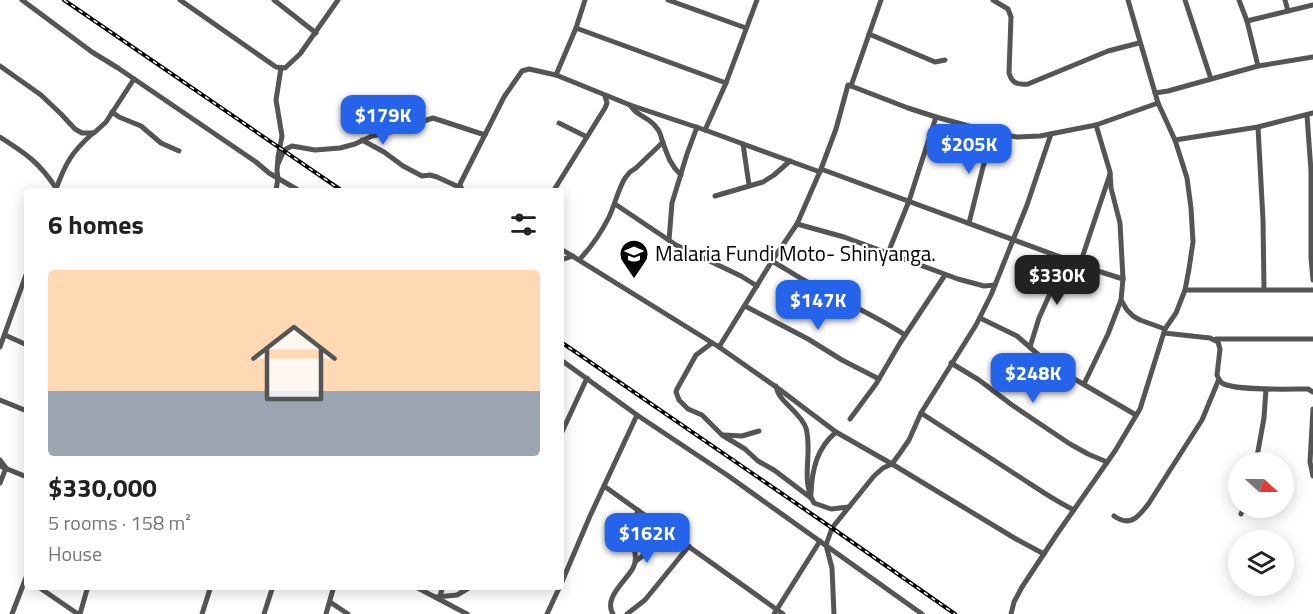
<!DOCTYPE html>
<html lang="en">
<head>
<meta charset="utf-8">
<style>
  :root { --surface:#fff; --page:#f6f6f6; --text:#222; --muted:#767676; --line:#e0e0e0; --accent:#2563eb }
  body { margin:0; font-family:"Titillium Web",sans-serif; background:var(--page); color:var(--text); height:100vh; display:flex; flex-direction:column; font-size:22px; white-space:nowrap }
  * { box-sizing:border-box; margin:0 }
  p { font-size:20px; color:var(--muted) }
  .icon { flex:none; width:33px; height:33px; fill:none; stroke:currentColor; stroke-width:2; stroke-linecap:round; stroke-linejoin:round }
  .map { position:relative; flex:1; overflow:hidden }
  .drawer { position:absolute; left:24px; top:188px; width:540px; height:402px; display:flex; flex-direction:column; background:var(--surface); border-radius:6px; box-shadow:0 3px 15px #0003 }
  .drawer>* { flex:none }
  .needle { width:39px; rotate:111deg }
  .controls { position:absolute; left:1228px; top:452px; display:grid; gap:12px }
  .controls a { display:grid; place-items:center; width:66px; height:66px; border-radius:50%; background:var(--surface); box-shadow:0 3px 15px #0003; font-size:30px }
  .price { position:absolute; translate:-50% -51px; padding:0 14px; border-radius:12px; background:var(--accent); color:#fff; font-size:20px; line-height:39px; filter:drop-shadow(0 2px 3px #0008) }
  .price::after { content:''; position:absolute; left:50%; top:36px; width:18px; height:14px; margin-left:-9px; background:inherit; clip-path:polygon(0 0,100% 0,50% 100%) }
  .price.on { background:#222; color:#fff }
  ul { padding:0; list-style:none }
  li { display:grid; align-content:center; gap:12px; height:318px; padding:0 24px }
  li+li { border-top:2px solid var(--line) }
  li span { display:grid; place-items:center; height:186px; border-radius:6px; color:#555 }
  li>.icon { margin-inline-start:auto }
  span .icon { width:108px; height:108px; fill:#fffc; stroke-width:1 }
  li b { font-size:26px }
  h2 { display:flex; justify-content:space-between; align-items:center; height:72px; padding:0 24px; font-size:26px }
  .map>svg:first-child { display:block }
  .lines { fill:none; stroke-linecap:round; stroke-linejoin:round }
  .street { stroke:#555; stroke-width:5 }
  .rail-casing { stroke:#000; stroke-width:4 }
  .rail { stroke:#fff; stroke-width:1.5; stroke-dasharray:4.5; stroke-linecap:butt }
  .labels { text-anchor:middle; stroke-width:4.5; stroke-linejoin:round; paint-order:stroke }
  .poi-label { font-size:21px; fill:#000; stroke:#fff; text-anchor:start }
</style>
</head>
<body>
<div class="map">
<svg width="1313" height="614" viewBox="0 0 1313 614">
  <rect width="100%" height="100%" fill="#fff"/>
  <g class="lines">
    <g class="street">
      <path d="M22,0L92,52L118,68L256,162L269,173L298,190"/>
      <path d="M180,0L276,67L285,68L300,54L338,0"/>
      <path d="M274,0L316,33"/>
      <path d="M668,0L746,28"/>
      <path d="M993,0L1008,9L1011,17L1009,73C1012,84 1019,85 1028,84L1108,51L1139,43"/>
      <path d="M1185,0L1211,79"/>
      <path d="M1239,0L1247,21L1258,66"/>
      <path d="M1285,0L1288,11"/>
      <path d="M1247,21L1313,5"/>
      <path d="M576,28L726,83"/>
      <path d="M869,34L935,62L945,60"/>
      <path d="M0,66L41,95L61,114L75,129L82,133H94L106,122L134,79"/>
      <path d="M556,75L576,28L585,0"/>
      <path d="M851,86L908,108L936,117L994,133L1017,137L1040,136L1096,125L1158,103"/>
      <path d="M1155,93L1168,91L1258,66L1313,57"/>
      <path d="M630,105C636,116 649,117 656,127C660,131 661,136 662,140C667,154 670,165 681,175"/>
      <path d="M112,112L119,117L141,126L161,143L179,151"/>
      <path d="M1307,115L1311,171V258L1313,280"/>
      <path d="M559,123L587,137"/>
      <path d="M1096,125L1110,172L1111,188L1120,223L1123,279L1121,300L1127,310L1133,316L1140,320L1165,329"/>
      <path d="M1258,127L1263,220L1264,289"/>
      <path d="M705,130L726,83L757,0"/>
      <path d="M0,137C25,153 39,162 56,188"/>
      <path d="M362,140L384,152L403,166L422,176L430,175L437,177L461,188"/>
      <path d="M1175,140L1258,127L1313,113"/>
      <path d="M743,144L749,185"/>
      <path d="M278,164L284,150L292,146L315,150L340,148L355,144L372,136L387,133L433,118L485,135"/>
      <path d="M821,169L1101,272L1123,279"/>
      <path d="M56,189C66,162 72,152 93,133"/>
      <path d="M276,190L278,178L277,171L278,157L282,136L276,100L281,68"/>
      <path d="M463,190L461,188L460,184L504,97L522,71L529,69L556,75L630,105L705,130L820,172"/>
      <path d="M554,190L605,108L607,103L605,96"/>
      <path d="M715,196L763,182L774,175L790,161"/>
      <path d="M615,204L676,245L741,276L757,286"/>
      <path d="M969,223L983,167L994,133"/>
      <path d="M797,224L844,237L958,279L984,286L995,285"/>
      <path d="M669,240L672,203L687,154L697,127"/>
      <path d="M561,249L719,347L779,389L836,432L892,464L1016,539L1044,554"/>
      <path d="M888,253L909,201L936,117"/>
      <path d="M580,259C592,246 601,233 609,217C615,204 618,190 625,178L630,172L636,168L663,142"/>
      <path d="M561,260L573,256"/>
      <path d="M772,261C786,269 799,278 813,285C844,302 876,316 905,335"/>
      <path d="M1080,264L1110,174"/>
      <path d="M1185,290H1313"/>
      <path d="M745,306L808,339L842,360L879,379"/>
      <path d="M980,318L1017,336L1041,357L1054,367L1136,415"/>
      <path d="M1164,333L1210,338L1218,342L1220,349L1217,375C1219,379 1218,380 1222,383C1235,391 1290,389 1308,389L1313,392"/>
      <path d="M5,335L27,345"/>
      <path d="M1216,339H1313"/>
      <path d="M712,343L696,355L677,389L676,392L679,400L688,409L702,415L722,435L745,449L758,461L774,470L811,498"/>
      <path d="M0,347L27,272"/>
      <path d="M719,347L772,261L797,224L821,169L836,129L848,85L851,86L881,0"/>
      <path d="M1030,347L1039,318L1066,258"/>
      <path d="M561,360L637,415L727,475L922,614"/>
      <path d="M951,363L979,380L1012,405L1070,444L1088,454L1107,462"/>
      <path d="M1084,384L1108,334L1121,300"/>
      <path d="M776,386C778,402 800,411 806,428C813,453 800,479 814,503L831,509L849,507"/>
      <path d="M0,400L27,411"/>
      <path d="M1313,409L1310,462L1313,476"/>
      <path d="M921,413C952,433 983,453 1015,474C1034,486 1053,500 1074,510"/>
      <path d="M850,419L876,384L900,343L945,275"/>
      <path d="M561,434L587,378"/>
      <path d="M724,435L742,436L759,431"/>
      <path d="M0,460L6,468L0,483"/>
      <path d="M1256,462L1264,418L1266,389"/>
      <path d="M0,466L27,477"/>
      <path d="M604,486L783,614"/>
      <path d="M811,494C812,469 817,448 836,432"/>
      <path d="M1241,514L1244,507"/>
      <path d="M1114,516C1131,528 1139,516 1149,503L1202,420L1219,379"/>
      <path d="M636,561L671,534"/>
      <path d="M561,584L590,516L637,415"/>
      <path d="M37,586L78,614"/>
      <path d="M414,586L467,614"/>
      <path d="M440,596L443,586"/>
      <path d="M436,597L457,595L472,586"/>
      <path d="M330,602L348,614"/>
      <path d="M12,614L27,575"/>
      <path d="M80,614L88,586"/>
      <path d="M202,614L211,586"/>
      <path d="M264,614L273,586"/>
      <path d="M326,614L334,586"/>
      <path d="M547,614L560,586"/>
      <path d="M613,614C603,598 626,581 633,568C639,557 632,546 632,534C633,526 635,518 638,510"/>
      <path d="M627,614L645,600L689,546"/>
      <path d="M774,614L820,541"/>
      <path d="M834,614L832,568L826,545L832,528L874,476L883,468L892,464L900,453L909,440L921,413L976,325L991,295L1027,205L1051,134"/>
      <path d="M1011,614L1014,602L1022,587L1057,534L1115,451L1140,409L1165,329L1176,313L1185,290L1189,269L1193,242L1191,208L1187,178L1175,140L1158,103L1128,0"/>
    </g>
    <g class="rail-casing">
      <g id="rail">
        <path d="M64,0L341,190"/>
        <path d="M561,342L832,528L955,614"/>
      </g>
    </g>
    <use href="#rail" class="rail"/>
  </g>
  <defs>
    <g id="school-pin" transform="scale(1.5)"><path d="M0 17L-7.5 6A9.5 9.5 0 1 1 7.5 6Z" fill="#000" stroke="#fff"/><path d="M0-5L7-2L0 1L-7-2ZM-4 1L0 2.5L4 1V4Q0 6-4 4Z" fill="#fff"/></g>
  </defs>
  <g fill-rule="evenodd">
    <use href="#school-pin" x="634" y="254"/>
  </g>
  <g class="labels">
    <g class="poi-label">
      <text x="655" y="261">Malaria Fundi Moto- Shinyanga.</text>
    </g>
  </g>
</svg>
<div class="controls">
<a><svg class="needle" viewBox="-14 -14 28 28"><path d="M0-13l5 13h-10z" fill="#e53935"/><path d="M0 13l5-13h-10z" fill="#767676"/></svg></a>
<a><svg class="icon" aria-label="layers" viewBox="0 0 24 24"><path d="M12 4l9 5-9 5-9-5zM3 14l9 5 9-5"/></svg></a>
</div>
<b class="price" style="left:383px;top:146px">$179K</b>
<b class="price" style="left:969px;top:175px">$205K</b>
<b class="price on" style="left:1057px;top:306px">$330K</b>
<b class="price" style="left:818px;top:331px">$147K</b>
<b class="price" style="left:1033px;top:404px">$248K</b>
<b class="price" style="left:647px;top:564px">$162K</b>
<section class="drawer">
<h2>6 homes<svg class="icon" aria-label="filters" viewBox="0 0 24 24"><path d="M4 7h16M4 17h16"/><circle cx="9" cy="7" r="2"/><circle cx="15" cy="17" r="2"/></svg></h2>
<ul>
<li><span style="background:linear-gradient(#ffd9b3 65%,#9aa5b1 0)"><svg class="icon" aria-label="home" viewBox="0 0 24 24"><path d="M3 11l9-7 9 7M6 9v11h12V9"/></svg></span><div><b>$330,000</b><p>5 rooms · 158 m²</p><p>House</p></div></li>
</ul>
</section>
</div>
</body>
</html>
